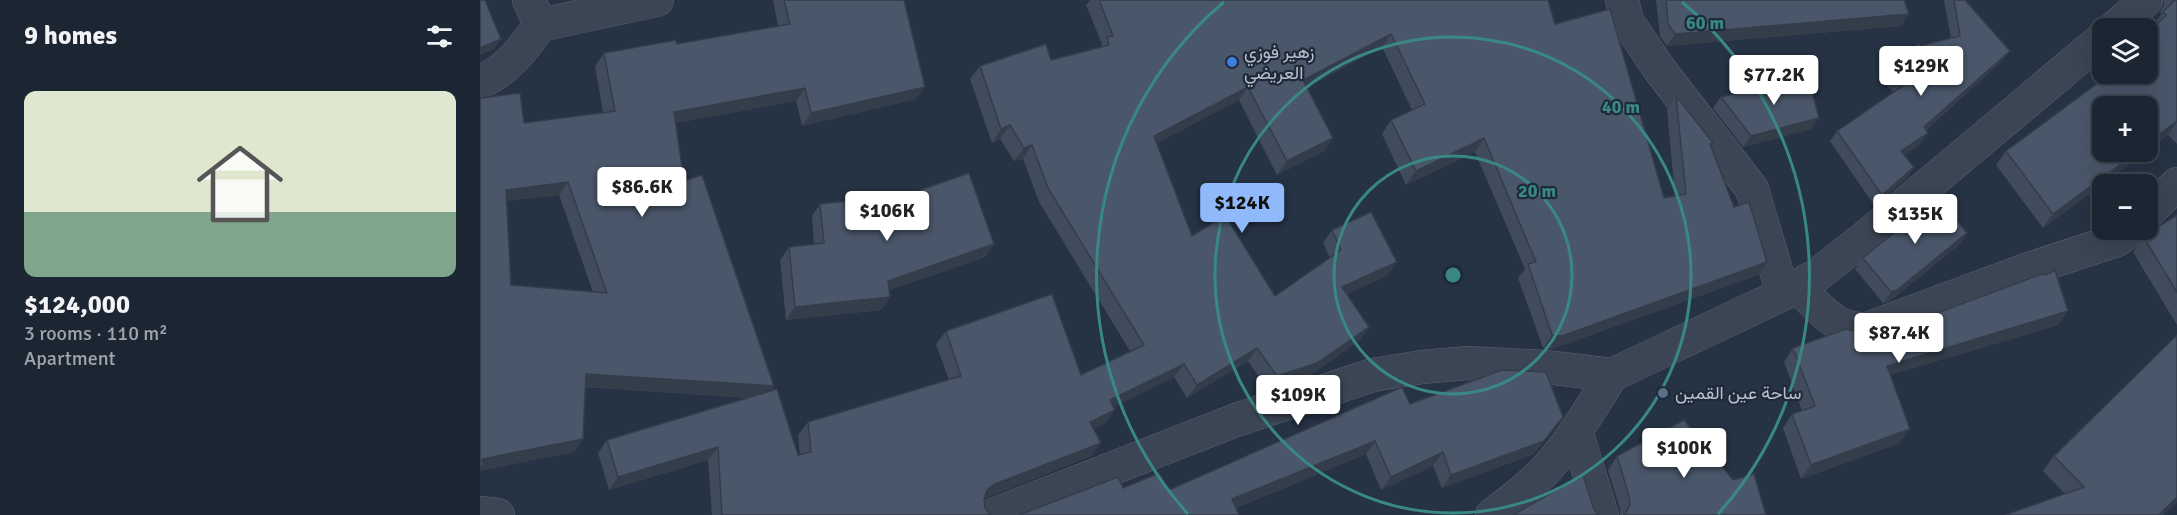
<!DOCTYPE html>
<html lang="en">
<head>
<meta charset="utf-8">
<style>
  :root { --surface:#1c2633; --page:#29323f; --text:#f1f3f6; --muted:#a0a5ac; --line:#3a434e; --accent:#8fb9fb }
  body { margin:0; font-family:Signika,Vazirmatn,sans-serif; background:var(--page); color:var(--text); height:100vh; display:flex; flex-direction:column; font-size:22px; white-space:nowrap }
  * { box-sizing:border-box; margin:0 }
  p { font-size:20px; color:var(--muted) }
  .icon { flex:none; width:33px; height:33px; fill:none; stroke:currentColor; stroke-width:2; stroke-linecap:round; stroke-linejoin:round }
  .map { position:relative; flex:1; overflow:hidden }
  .details { display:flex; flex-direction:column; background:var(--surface); width:480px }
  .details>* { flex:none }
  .buttons { position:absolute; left:1612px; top:18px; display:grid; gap:12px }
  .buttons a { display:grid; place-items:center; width:66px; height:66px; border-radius:12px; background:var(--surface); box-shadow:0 6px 24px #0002,0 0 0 2px var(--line); font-size:30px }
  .price { position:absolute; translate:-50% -51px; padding:0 14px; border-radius:6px; background:#fff; color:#222; font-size:20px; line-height:39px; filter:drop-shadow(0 2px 3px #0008) }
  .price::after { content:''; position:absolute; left:50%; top:36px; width:18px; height:14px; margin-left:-9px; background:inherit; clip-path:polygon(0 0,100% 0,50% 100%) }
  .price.active { background:var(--accent); color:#111 }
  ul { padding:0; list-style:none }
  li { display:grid; align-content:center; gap:12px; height:318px; padding:0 24px }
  li span { display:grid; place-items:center; height:186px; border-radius:12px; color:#555 }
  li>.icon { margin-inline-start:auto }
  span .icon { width:108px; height:108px; fill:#fffc; stroke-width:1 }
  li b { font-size:26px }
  h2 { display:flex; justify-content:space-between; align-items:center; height:72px; padding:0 24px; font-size:26px }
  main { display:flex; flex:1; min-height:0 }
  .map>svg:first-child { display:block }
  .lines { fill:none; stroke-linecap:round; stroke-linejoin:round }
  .minor-casing { stroke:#596371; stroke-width:34 }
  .tertiary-casing { stroke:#596371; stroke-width:34 }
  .minor { stroke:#3b4553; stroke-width:33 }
  .tertiary { stroke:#3b4553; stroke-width:33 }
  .wall { fill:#404b5b; fill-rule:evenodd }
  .shaded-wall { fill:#343d4a }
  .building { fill:#4a576a; stroke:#343d4a; stroke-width:1.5; fill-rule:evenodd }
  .ring { fill:none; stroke:#398886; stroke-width:3 }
  .shop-dot { fill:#3f7fe0; stroke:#1f2a39; stroke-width:2 }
  .service-dot { fill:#5c6f8a; stroke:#1f2a39; stroke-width:2 }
  .labels { text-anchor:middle; stroke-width:4.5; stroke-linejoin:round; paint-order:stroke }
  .poi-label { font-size:18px; fill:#b8c0cd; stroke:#1f2a39; text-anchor:start }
  .centre { fill:#398886; stroke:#1f2a39; stroke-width:3 }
  .ring-label { font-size:18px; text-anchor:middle; font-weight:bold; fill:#398886; stroke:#1f2a39; stroke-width:4.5; stroke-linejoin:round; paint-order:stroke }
</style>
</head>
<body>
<main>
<section class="details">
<h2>9 homes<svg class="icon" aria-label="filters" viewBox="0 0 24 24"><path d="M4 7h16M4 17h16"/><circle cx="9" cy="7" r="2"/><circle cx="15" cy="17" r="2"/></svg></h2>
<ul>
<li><span style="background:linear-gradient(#dfe7d0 65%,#7fa58c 0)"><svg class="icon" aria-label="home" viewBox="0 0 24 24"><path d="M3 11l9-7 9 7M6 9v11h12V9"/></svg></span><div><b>$124,000</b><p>3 rooms · 110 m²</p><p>Apartment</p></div></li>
</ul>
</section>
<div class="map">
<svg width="1697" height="515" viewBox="0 0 1697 515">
  <rect width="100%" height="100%" fill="#263344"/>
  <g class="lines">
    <g class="minor-casing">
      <g id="minor">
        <path d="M1142,0L1147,21L1180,70L1272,189L1303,294"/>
        <path d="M60,25L177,0"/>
        <path d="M0,82C27,71 44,48 60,25L49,0"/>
        <path d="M1668,212L1697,184"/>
        <path d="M1318,287C1340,308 1354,331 1387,329L1546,270L1637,240L1650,230"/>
        <path d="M1096,431L1122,515"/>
      </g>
    </g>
    <g class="tertiary-casing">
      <g id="tertiary">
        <path d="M1634,28L1666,0"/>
        <path d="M0,513L18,515"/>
        <path d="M513,515L756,420L893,375L942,367L988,363L1066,367L1132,375L1303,294L1336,276L1388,235L1623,38"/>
        <path d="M1012,515C1032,500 1052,485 1068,467C1093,439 1112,406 1132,375"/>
      </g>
    </g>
    <use href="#minor" class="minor"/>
    <use href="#tertiary" class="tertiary"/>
  </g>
  <g class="wall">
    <path d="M293,0H424L436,99L322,126L316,101L196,123L204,181L294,386L290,391L318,455L320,454L318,435L328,422L469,380L456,344L466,331L601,375L650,351L559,202L543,159L534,161L520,139L512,143L490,79L500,66L571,60L620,48L622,44L606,5L610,0H1068L1075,24L1184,198L1195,196L1187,110L1196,96L1231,146L1278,275L1072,349L1063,348L1038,278L1045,269L995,152L926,185L902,134L911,120L932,110L902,47L827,87L844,151L797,175L759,100L677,143L712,236L795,296L850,258L843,243L852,230L908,275L867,294L889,327L880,340L828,377L788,390L768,361L707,398L694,377L633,407L635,410L625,423L613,429L621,443L611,456L506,498L504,499L505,508L510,515H232L228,460L129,490L118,453L127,440L269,398L105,387L103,439L94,452L0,470V98L44,123L123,112L115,66L124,53L197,44L298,26ZM79,195L113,292L31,285L26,201Z"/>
    <path d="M1176,0H1424L1421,26L1187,46L1180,36Z"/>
    <path d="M1464,0H1485L1530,51L1522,61L1446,130L1440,144L1424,155L1434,167L1427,178L1394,205L1350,141L1357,131L1413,92L1402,80L1410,69L1440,46L1471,38Z"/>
    <path d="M1684,0H1697V144L1688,135L1668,150V106L1623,152H1666L1563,228L1516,165L1526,151L1630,74L1674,28L1673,26L1682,13L1680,12L1684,5Z"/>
    <path d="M1241,97L1331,129L1263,147L1233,108Z"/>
    <path d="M340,204L514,244L505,257L409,290L410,297L401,310L306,320L300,260L309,247L334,244L332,216Z"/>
    <path d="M1697,215V325L1653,252L1663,236Z"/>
    <path d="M1487,233L1480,244L1410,301L1403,303L1375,269L1383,258Z"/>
    <path d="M1588,311L1578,325L1410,375L1420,443L1321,479L1303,428L1312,414L1322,411L1304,362L1313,348L1384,333H1403Z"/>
    <path d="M1697,335V502L1683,515L1585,494L1563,471L1574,456Z"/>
    <path d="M930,404L1083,417L1054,454L962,488L953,466L901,490L886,454L756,508L643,488L689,490Z"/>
    <path d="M1137,456L1253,480L1286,515H1140V509L1128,470Z"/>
  </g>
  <g class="shaded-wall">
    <path d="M1429,14L1421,26L1187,46L1195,34Z"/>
    <path d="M911,34L902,47L814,93L823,80Z"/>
    <path d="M21,39L14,49L0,55V48Z"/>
    <path d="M1530,51L1522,61L1436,138L1444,127Z"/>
    <path d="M445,87L436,99L322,126L331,113Z"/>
    <path d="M768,87L759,100L665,149L674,136Z"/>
    <path d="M325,88L316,101L185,125L194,112Z"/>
    <path d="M1339,118L1331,129L1263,147L1271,136Z"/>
    <path d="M1697,121L1688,135L1668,150V143Z"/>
    <path d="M530,125L520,139L512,143L521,129Z"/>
    <path d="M1448,133L1440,144L1413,162L1421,151Z"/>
    <path d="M853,138L844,151L797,175L807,161Z"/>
    <path d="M1004,138L995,152L926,185L936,171Z"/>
    <path d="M552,145L543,159L534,161L544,148Z"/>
    <path d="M1657,152H1666L1563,228L1573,214Z"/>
    <path d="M1434,167L1427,178L1394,205L1402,195Z"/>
    <path d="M88,182L79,195L17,202L26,190Z"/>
    <path d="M1487,233L1480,244L1410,301L1403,303L1411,292Z"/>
    <path d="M514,244L505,257L399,293L408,281Z"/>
    <path d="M917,262L908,275L853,301L862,287Z"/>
    <path d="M1287,262L1278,275L1072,349L1063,348L1072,335Z"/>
    <path d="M410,297L401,310L306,320L315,307Z"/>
    <path d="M1588,311L1578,325L1397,379L1407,366Z"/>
    <path d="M889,327L880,340L828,377L788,390L797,376Z"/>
    <path d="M777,348L768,361L707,398L717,385Z"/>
    <path d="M704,364L694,377L621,413L630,400Z"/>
    <path d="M106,374L294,386L285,399L97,386Z"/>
    <path d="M635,410L625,423L601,435L610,422Z"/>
    <path d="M1083,417L1054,454L962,488L971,475Z"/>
    <path d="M1430,429L1420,443L1321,479L1331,465Z"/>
    <path d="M103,439L94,452L0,471V462L2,459Z"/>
    <path d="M895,441L886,454L743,513L752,499Z"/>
    <path d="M621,443L611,456L506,498L498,504L507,490L515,484Z"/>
    <path d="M238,447L228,460L129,490L138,477Z"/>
    <path d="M963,452L953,466L901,490L911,477Z"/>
    <path d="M1697,497V502L1683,515H1679Z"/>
  </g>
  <g class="building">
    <path d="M0,0H5L21,39L0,48Z"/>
    <path d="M304,0H424L445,87L331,113L325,88L194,112L204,181L222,175L294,386L106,374L103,439L2,459L3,466L0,467V98L40,93L44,123L135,111L124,53L196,40L197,44L310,24ZM88,182L127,293L31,285L26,190Z"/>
    <path d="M619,0H1068L1075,24L1130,9L1184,198L1206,194L1196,96L1233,143L1230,144L1254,207L1269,202L1287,262L1082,336L1072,335L1048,264L1056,262L1004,138L936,171L911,120L945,104L911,34L823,80L853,138L807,161L768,87L674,136L712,236L745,215L795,296L861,250L852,230L891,212L917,262L862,287L889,327L837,363L797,376L777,348L717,385L704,364L630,400L635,410L610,422L621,443L515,484L507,490L504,499L505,508L510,515H242L238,447L138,477L127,440L297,389L318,455L331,452L328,422L481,376L466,331L572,294L601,375L664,345L568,188L552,145L544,148L530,125L521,129L500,66L566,44L571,60L629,45L627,37L633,36Z"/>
    <path d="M1186,0H1424L1429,14L1195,34L1188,24Z"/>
    <path d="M1474,0H1485L1530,51L1444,127L1448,133L1421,151L1434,167L1402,195L1357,131L1424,85L1410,69L1439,43L1440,46L1480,36Z"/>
    <path d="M1693,0H1697V121L1668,143V106H1623V152H1657L1573,214L1526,151L1630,74H1668V34L1686,15L1683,12L1694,1Z"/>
    <path d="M1328,75L1339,118L1271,136L1241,97Z"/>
    <path d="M489,173L514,244L408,281L410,297L315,307L309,247L344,243L340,204L429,194Z"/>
    <path d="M1458,196L1487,233L1417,290L1411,292L1383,258Z"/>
    <path d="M1697,215V292L1663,236Z"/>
    <path d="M1575,270L1588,311L1407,366L1430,429L1331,465L1312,414L1335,406L1313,348L1366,329L1384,333H1403L1562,274L1566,275Z"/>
    <path d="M1697,335V497L1679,515H1525L1604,487L1574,456Z"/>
    <path d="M1022,370L1066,372L1083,417L1064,441L971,475L963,452L911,477L895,441L752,499L759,515H539L638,477L643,488L679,473L689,490L922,387L930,404Z"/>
    <path d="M1204,420L1253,480L1274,474L1286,515H1144L1145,514L1150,505L1149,496L1137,456Z"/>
    <path d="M1103,475L1113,507L1118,515H1033Z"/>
  </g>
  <g class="ring">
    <circle cx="973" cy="275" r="119"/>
    <circle cx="973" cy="275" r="238"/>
    <path d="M708 514A357 357 0 0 1 744 2M1202 2A357 357 0 0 1 1238 514"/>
  </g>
  <circle class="shop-dot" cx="752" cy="62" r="6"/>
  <circle class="service-dot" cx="1183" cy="393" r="6"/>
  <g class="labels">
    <g class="poi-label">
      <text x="764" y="58">زهير فوزي<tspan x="764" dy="21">العريضي</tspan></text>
      <text x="1195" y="399">ساحة عين القمين</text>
    </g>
  </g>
  <circle cx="973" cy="275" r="9" class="centre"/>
  <g class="ring-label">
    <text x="1225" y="29">60 m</text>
    <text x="1141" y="113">40 m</text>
    <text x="1057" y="197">20 m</text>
  </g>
</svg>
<div class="buttons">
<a><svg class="icon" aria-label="layers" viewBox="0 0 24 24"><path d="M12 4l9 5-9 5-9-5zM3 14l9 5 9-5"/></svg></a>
<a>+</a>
<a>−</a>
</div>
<b class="price" style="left:1441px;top:97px">$129K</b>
<b class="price" style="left:1294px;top:106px">$77.2K</b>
<b class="price" style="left:162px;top:218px">$86.6K</b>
<b class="price active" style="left:762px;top:234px">$124K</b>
<b class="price" style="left:407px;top:242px">$106K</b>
<b class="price" style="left:1435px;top:245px">$135K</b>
<b class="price" style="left:1419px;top:364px">$87.4K</b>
<b class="price" style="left:818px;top:426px">$109K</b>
<b class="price" style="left:1204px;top:479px">$100K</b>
</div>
</main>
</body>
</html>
